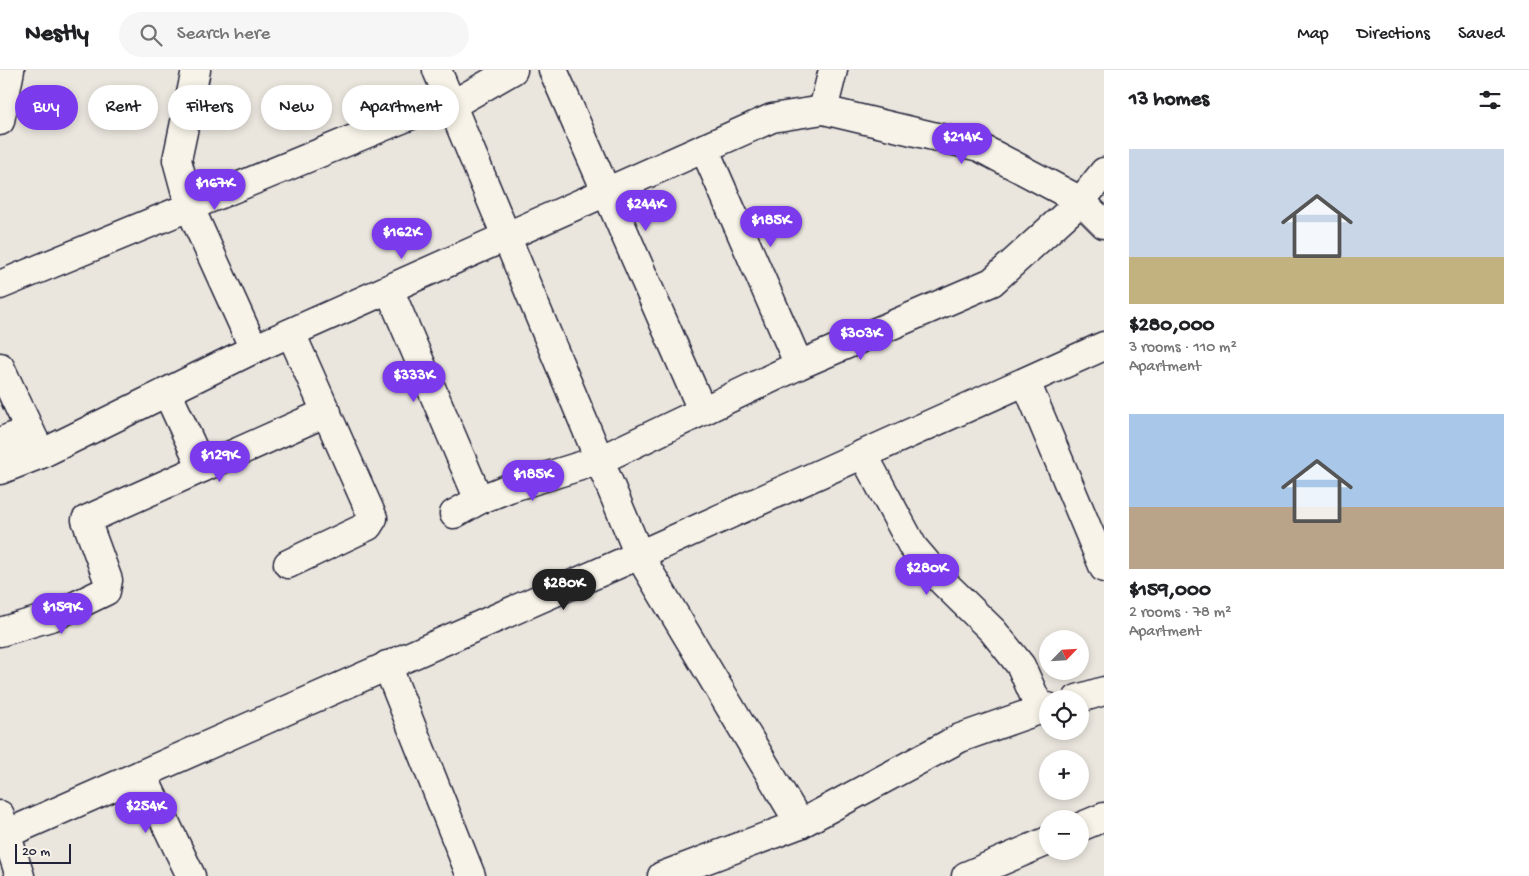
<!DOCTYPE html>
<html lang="en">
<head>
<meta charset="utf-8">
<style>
  :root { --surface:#fff; --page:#f6f6f6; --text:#202124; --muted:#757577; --line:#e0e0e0; --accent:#7c3aed }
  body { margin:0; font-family:"Gochi Hand",sans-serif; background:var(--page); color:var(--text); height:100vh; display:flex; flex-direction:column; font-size:19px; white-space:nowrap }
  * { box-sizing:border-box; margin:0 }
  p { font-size:16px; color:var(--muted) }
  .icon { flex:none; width:28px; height:28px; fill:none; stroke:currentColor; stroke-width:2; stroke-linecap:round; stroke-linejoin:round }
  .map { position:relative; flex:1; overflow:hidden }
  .side { display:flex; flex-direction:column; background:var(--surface); width:425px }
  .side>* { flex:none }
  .hud { position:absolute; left:15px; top:15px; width:475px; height:45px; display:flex; gap:10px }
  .needle { width:32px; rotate:65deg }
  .buttons { position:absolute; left:1039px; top:560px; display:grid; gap:10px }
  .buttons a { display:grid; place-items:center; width:50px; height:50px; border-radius:50%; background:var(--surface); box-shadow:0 2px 8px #0003; font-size:25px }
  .scale { position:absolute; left:15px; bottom:12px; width:56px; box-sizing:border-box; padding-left:5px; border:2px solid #22223b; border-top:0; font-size:14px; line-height:18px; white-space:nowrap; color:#22223b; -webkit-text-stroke:4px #f7f3e8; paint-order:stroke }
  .price { position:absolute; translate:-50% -42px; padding:0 11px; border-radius:18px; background:var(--accent); color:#fff; font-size:16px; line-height:32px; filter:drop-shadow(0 1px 2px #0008) }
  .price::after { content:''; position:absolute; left:50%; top:30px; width:15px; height:11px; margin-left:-8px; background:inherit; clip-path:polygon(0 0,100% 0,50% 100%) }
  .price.current { background:#222; color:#fff }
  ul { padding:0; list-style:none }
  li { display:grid; align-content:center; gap:10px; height:265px; padding:0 25px }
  li span { display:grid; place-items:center; height:155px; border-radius:0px; color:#555 }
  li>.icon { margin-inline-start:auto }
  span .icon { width:90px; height:90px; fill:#fffc; stroke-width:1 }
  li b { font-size:21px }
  h2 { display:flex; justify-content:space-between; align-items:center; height:60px; padding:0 25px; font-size:21px }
  .pill { padding:0 18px; border-radius:22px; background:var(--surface); box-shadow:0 2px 8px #0003; font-size:18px; line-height:45px }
  .pill.current { background:var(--accent); color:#fff }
  header { display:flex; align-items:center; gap:30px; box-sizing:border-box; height:70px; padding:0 25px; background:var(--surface); border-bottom:1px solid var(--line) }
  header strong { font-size:24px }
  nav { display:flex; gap:28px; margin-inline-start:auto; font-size:18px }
  .search { width:350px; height:45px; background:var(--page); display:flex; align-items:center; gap:12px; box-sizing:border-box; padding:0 18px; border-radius:28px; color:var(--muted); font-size:19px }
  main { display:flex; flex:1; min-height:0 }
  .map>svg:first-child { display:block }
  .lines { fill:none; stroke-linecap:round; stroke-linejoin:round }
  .minor-casing { stroke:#22223b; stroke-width:31 }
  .minor { stroke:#f7f3e8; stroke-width:28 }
</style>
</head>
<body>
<header>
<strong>Nestly</strong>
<div class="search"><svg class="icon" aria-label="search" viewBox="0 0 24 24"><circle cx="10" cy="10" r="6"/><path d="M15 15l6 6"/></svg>Search here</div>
<nav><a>Map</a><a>Directions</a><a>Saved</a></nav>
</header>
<main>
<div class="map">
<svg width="1104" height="806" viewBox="0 0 1104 806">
  <rect width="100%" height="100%" fill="#eae6de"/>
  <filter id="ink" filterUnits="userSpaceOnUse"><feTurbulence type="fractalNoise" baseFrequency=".02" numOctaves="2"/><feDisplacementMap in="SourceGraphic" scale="10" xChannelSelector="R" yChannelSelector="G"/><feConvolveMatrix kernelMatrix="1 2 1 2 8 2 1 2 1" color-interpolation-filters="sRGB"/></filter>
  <g filter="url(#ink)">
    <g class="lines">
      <g class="minor-casing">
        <g id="minor">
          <path d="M196,0L177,90L190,138L254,279"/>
          <path d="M437,0L639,485L800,754"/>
          <path d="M553,0L702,340"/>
          <path d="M449,33L464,28L513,0"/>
          <path d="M823,40L833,0"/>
          <path d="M0,51L10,0"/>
          <path d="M704,78L799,295"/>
          <path d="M0,215L448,30"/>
          <path d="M389,219L479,430"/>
          <path d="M0,297L41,384"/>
          <path d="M1026,312L1104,498"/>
          <path d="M167,322L202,398L327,342"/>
          <path d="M0,372L29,360"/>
          <path d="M863,384L913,477L943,512L993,561L1021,596L1040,639"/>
          <path d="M0,400L41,384L254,279L772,48L823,40L979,77L1081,131L1104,154"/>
          <path d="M454,444L479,430L509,418L600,390L799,295L992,212L1081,131L1104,102"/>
          <path d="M288,494L368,456L373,448L291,263"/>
          <path d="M0,562L54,546L106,521L108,510L86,450L202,398"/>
          <path d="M387,595L471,806"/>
          <path d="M1077,629L1104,621"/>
          <path d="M142,704L191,806"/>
          <path d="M0,745L20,806"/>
          <path d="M1080,757L1104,747"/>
          <path d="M6,764L639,485L1104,276"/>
          <path d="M662,806L800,754L960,668L1048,637"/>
          <path d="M966,806L1048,771"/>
        </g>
      </g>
      <use href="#minor" class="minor"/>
    </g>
  </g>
</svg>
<div class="buttons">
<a><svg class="needle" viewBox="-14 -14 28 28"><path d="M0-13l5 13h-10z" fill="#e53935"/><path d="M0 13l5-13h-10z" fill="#757577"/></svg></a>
<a><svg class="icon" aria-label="locate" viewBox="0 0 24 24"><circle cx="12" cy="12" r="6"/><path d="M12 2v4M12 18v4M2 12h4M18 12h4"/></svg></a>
<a>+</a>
<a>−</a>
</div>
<div class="scale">20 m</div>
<b class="price" style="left:962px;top:95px">$214K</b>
<b class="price" style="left:215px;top:141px">$167K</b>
<b class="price" style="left:646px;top:162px">$244K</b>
<b class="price" style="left:771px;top:178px">$185K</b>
<b class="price" style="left:402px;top:190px">$162K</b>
<b class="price" style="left:861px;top:291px">$303K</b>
<b class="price" style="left:414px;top:333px">$333K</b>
<b class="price" style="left:220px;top:413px">$129K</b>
<b class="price" style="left:533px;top:432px">$185K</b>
<b class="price" style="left:927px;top:526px">$280K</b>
<b class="price current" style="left:564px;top:541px">$280K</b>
<b class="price" style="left:62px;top:565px">$159K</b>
<b class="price" style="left:146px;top:764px">$254K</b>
<div class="hud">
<a class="pill current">Buy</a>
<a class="pill">Rent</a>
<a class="pill">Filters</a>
<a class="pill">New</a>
<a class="pill">Apartment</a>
</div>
</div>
<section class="side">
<h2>13 homes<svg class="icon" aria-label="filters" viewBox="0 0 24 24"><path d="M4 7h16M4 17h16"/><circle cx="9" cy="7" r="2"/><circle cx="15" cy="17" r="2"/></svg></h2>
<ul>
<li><span style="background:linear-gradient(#c9d6e8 70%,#c2b280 0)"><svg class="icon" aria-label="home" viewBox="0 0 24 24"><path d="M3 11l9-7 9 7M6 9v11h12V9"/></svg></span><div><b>$280,000</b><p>3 rooms · 110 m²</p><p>Apartment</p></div></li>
<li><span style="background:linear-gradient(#a9c7e8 60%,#b9a48a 0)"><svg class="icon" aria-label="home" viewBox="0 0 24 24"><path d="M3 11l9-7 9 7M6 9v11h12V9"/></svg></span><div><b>$159,000</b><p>2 rooms · 78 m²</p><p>Apartment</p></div></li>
</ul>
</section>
</main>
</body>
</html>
